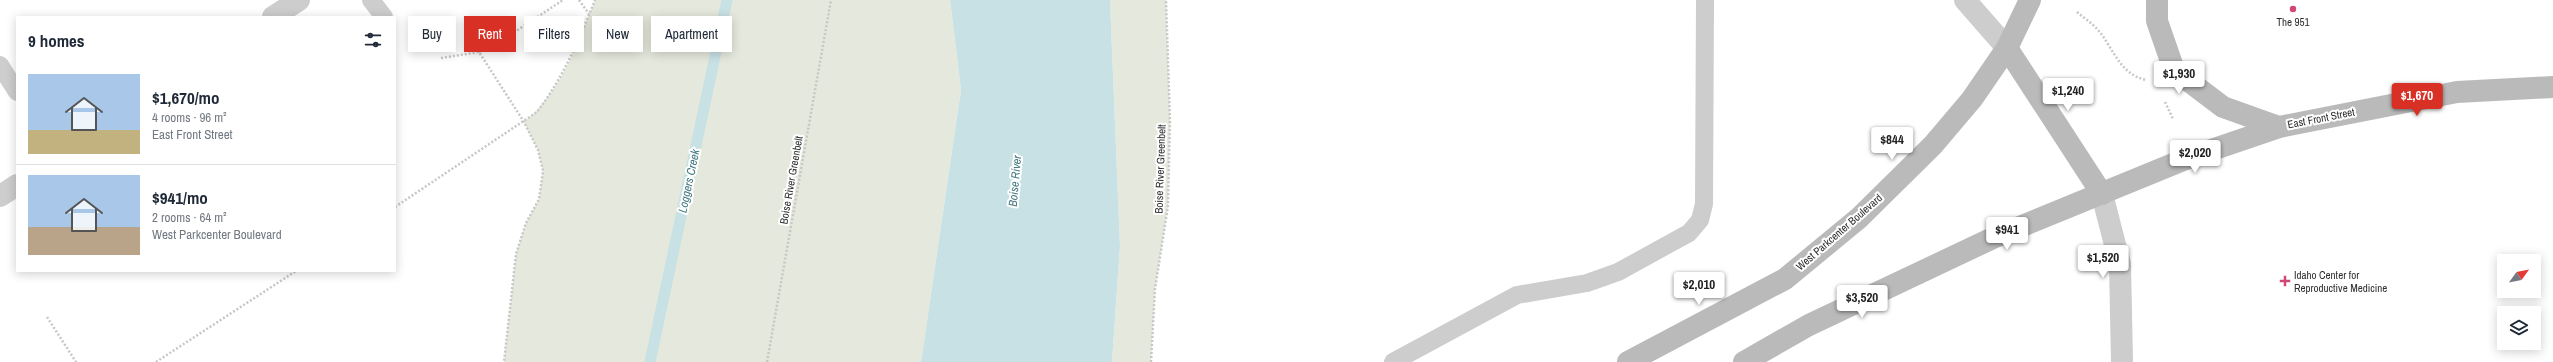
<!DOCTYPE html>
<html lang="en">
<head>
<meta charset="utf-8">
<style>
  :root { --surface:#fff; --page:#f2f2f3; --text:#1f2937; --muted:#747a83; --line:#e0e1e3; --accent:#d93025 }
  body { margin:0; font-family:"Archivo Narrow",sans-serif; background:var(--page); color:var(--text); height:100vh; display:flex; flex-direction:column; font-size:15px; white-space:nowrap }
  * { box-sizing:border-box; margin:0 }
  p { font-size:13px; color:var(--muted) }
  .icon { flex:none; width:22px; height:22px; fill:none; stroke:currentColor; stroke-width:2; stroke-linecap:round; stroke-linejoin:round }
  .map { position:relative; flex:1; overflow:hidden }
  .panel { position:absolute; left:16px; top:16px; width:380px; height:256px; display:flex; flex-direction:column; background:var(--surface); border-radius:0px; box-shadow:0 2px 10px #0003 }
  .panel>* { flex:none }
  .guide { position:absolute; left:408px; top:16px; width:380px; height:36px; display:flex; gap:8px }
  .needle { width:26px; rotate:57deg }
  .fabs { position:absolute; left:2497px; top:254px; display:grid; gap:8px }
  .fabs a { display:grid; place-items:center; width:44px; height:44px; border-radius:0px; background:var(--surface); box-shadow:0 2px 10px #0003; font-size:20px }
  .price { position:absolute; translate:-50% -34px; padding:0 9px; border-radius:4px; background:#fff; color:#222; font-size:13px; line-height:26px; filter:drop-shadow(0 1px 2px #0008) }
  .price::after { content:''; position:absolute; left:50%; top:24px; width:12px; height:9px; margin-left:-6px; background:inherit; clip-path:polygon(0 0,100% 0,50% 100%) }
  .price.on { background:var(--accent); color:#fff }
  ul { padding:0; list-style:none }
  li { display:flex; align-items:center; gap:12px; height:100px; padding:0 12px }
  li+li { border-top:1px solid var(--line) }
  li span { display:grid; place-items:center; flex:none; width:112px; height:80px; border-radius:0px; color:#555 }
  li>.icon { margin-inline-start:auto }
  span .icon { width:48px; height:48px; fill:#fffc; stroke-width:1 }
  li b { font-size:17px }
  h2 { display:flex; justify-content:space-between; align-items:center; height:48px; padding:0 12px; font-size:17px }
  .tag { padding:0 14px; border-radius:0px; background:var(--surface); box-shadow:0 2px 10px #0003; font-size:14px; line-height:36px }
  .tag.on { background:var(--accent); color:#fff }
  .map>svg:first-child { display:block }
  .green { fill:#e5e8dc }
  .water { fill:#c8e1e4 }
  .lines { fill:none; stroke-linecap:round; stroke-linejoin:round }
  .stream { stroke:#c8e1e4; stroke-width:11 }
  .path { stroke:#c7c7c7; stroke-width:2.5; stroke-dasharray:2 2; stroke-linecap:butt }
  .service { stroke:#cdcdcd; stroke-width:18 }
  .minor { stroke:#cdcdcd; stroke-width:22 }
  .tertiary { stroke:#cdcdcd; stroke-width:22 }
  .secondary { stroke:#bababa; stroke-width:22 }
  .poi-dot { fill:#d04875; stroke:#fff; stroke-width:1.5 }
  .labels { text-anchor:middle; stroke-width:4; stroke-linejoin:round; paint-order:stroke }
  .poi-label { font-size:11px; fill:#303030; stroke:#fff }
  .street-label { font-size:11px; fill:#303030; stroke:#fff }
  .water-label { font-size:12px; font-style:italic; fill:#447a82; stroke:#fff }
</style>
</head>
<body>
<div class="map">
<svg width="2553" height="362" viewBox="0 0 2553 362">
  <rect width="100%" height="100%" fill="#fff"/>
  <g class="green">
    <path d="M595,0H950L961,90L921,362H504L516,254L526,223L539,199L543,171L538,150L524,122C561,92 578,43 595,0Z"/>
    <path d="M1110,0H1166L1170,121L1168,206L1155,289L1151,362H1112L1120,246Z"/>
  </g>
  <path class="water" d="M950,0H1110L1120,246L1112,362H921L961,90Z"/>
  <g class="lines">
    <path class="stream" d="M650,362L727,0"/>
    <g class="path">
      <path d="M579,0L589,14"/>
      <path d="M2077,12C2084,18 2092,23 2098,30C2113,47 2119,74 2146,80"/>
      <path d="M479,52L498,43L563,0"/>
      <path d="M441,58L479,52L524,122L538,150L543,171L539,199L526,223L516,254L504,362"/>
      <path d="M2165,102L2173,119"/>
      <path d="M395,207L537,112C563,78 579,40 595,0"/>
      <path d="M47,317L76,362"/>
      <path d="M156,362L296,271"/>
      <path d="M767,362L831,0"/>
      <path d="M1151,362L1155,289L1168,206L1170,121L1166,0"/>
    </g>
    <g class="service">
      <path d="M371,0L384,17"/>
      <path d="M0,65L17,92"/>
      <path d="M1393,362L1517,295L1587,283L1618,272L1689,233L1700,220L1704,204L1705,0"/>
    </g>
    <g class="minor">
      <path d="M1965,0L2007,48"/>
      <path d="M273,17L299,0"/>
      <path d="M0,196L17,185"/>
    </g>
    <path class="tertiary" d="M2102,194L2120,264L2122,362"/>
    <g class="secondary">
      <path d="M2157,0V21L2174,70L2223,107L2279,127"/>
      <path d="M2007,48L2102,194"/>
      <path d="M1628,362L1785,279L1859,218L1933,145L1972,99L2007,48L2030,0"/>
      <path d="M1744,362L1809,325L1995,237L2188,158L2279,127L2457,92L2553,87"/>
    </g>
  </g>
  <g class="poi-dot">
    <circle cx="2293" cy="9" r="4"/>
    <path d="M2283 275h4v4h4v4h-4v4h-4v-4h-4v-4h4z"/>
  </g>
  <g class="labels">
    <g class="poi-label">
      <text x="2293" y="26">The 951</text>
      <text x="2294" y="279" text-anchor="start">Idaho Center for<tspan x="2294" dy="13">Reproductive Medicine</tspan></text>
    </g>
    <g class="street-label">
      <text transform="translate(2321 118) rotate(-11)" y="4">East Front Street</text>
      <text transform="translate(1160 169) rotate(-88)" y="4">Boise River Greenbelt</text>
      <text transform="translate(791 180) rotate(-80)" y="4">Boise River Greenbelt</text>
      <text transform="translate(1839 232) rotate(-41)" y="4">West Parkcenter Boulevard</text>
    </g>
    <g class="water-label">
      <text transform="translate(689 181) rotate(-78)" y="4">Loggers Creek</text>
      <text transform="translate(1015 181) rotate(-85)" y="4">Boise River</text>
    </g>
  </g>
</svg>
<div class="fabs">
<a><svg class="needle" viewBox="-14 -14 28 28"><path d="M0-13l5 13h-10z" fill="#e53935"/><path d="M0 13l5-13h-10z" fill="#747a83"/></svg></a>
<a><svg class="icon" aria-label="layers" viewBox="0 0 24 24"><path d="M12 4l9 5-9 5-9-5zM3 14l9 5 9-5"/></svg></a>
</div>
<b class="price" style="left:2179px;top:95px">$1,930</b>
<b class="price" style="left:2068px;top:112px">$1,240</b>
<b class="price on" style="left:2417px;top:117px">$1,670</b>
<b class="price" style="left:1892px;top:161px">$844</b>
<b class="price" style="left:2195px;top:174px">$2,020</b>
<b class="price" style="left:2007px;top:251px">$941</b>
<b class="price" style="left:2103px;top:279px">$1,520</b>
<b class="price" style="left:1699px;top:306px">$2,010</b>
<b class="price" style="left:1862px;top:319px">$3,520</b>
<div class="guide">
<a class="tag">Buy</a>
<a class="tag on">Rent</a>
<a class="tag">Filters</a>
<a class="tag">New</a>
<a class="tag">Apartment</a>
</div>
<section class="panel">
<h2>9 homes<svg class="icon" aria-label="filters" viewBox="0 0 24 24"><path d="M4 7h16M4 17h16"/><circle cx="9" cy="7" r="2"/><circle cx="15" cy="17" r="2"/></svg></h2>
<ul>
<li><span style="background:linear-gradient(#a9c7e8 70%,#c2b280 0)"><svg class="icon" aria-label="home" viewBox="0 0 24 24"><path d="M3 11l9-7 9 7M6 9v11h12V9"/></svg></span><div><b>$1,670/mo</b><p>4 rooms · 96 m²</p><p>East Front Street</p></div></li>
<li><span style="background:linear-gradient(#a9c7e8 65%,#b9a48a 0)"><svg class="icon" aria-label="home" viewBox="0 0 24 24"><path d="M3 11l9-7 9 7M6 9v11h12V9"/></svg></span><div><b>$941/mo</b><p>2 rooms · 64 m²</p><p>West Parkcenter Boulevard</p></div></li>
</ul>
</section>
</div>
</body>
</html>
